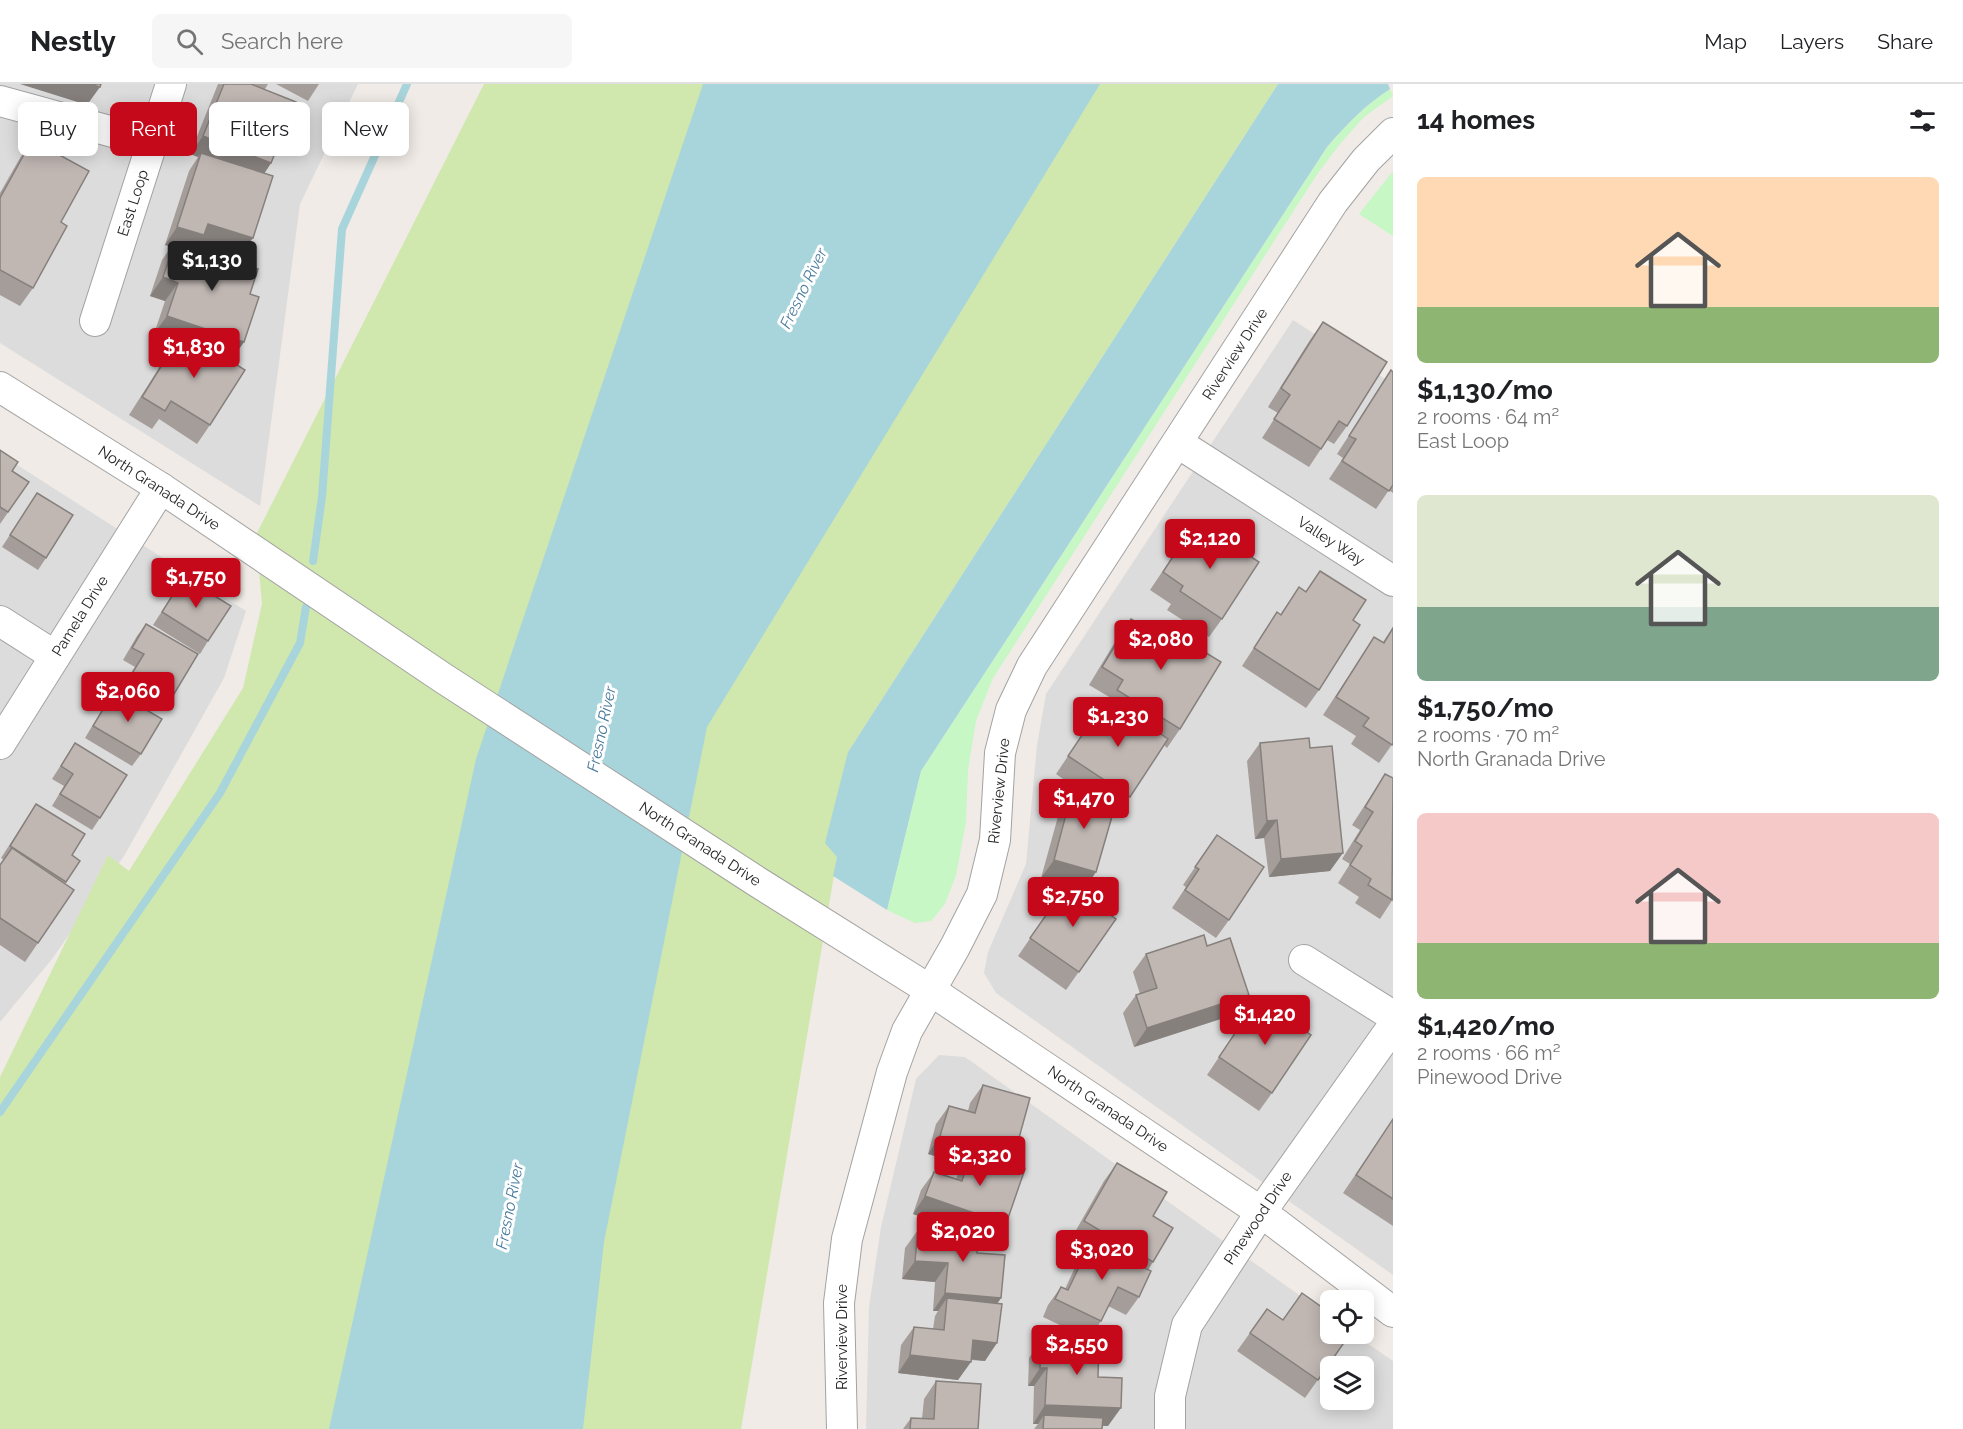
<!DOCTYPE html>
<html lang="en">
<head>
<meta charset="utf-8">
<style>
  :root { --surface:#fff; --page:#f6f6f6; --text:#202124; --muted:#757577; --line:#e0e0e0; --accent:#c6081b }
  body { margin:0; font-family:Raleway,sans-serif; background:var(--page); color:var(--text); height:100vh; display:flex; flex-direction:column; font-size:22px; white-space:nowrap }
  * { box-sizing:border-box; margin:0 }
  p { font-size:20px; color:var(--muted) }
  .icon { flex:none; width:33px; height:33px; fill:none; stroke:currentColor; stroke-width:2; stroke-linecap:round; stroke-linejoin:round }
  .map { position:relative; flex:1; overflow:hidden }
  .sheet { display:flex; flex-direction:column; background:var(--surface); width:570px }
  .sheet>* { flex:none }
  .banner { position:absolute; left:18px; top:18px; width:570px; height:54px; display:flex; gap:12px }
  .fabs { position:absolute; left:1320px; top:1206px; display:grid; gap:12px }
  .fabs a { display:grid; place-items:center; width:54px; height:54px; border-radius:9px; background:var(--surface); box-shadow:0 3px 15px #0003; font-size:30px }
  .price { position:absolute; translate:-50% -51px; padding:0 14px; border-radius:6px; background:var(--accent); color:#fff; font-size:20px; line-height:39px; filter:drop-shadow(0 2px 3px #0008) }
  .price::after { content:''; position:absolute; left:50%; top:36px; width:18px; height:14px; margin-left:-9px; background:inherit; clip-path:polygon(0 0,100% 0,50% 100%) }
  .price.current { background:#222; color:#fff }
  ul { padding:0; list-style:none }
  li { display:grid; align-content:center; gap:12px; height:318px; padding:0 24px }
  li span { display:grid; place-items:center; height:186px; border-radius:9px; color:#555 }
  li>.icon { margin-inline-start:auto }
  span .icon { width:108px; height:108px; fill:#fffc; stroke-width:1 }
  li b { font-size:26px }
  h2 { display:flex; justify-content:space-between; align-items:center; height:72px; padding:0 24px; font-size:26px }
  .chip { padding:0 21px; border-radius:9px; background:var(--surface); box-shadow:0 3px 15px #0003; font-size:21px; line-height:54px }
  .chip.current { background:var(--accent); color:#fff }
  header { display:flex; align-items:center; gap:36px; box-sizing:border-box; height:84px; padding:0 30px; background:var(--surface); border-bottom:2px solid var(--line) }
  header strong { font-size:28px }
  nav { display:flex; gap:33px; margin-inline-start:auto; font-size:21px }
  .search { width:420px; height:54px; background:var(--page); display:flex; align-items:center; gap:15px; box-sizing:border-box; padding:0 21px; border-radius:9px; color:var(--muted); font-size:22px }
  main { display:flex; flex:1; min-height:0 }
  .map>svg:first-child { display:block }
  .residential { fill:#dddcdc; fill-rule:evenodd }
  .grass { fill:#d0e7ae }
  .park { fill:#c6f7c5 }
  .water { fill:#a8d5db }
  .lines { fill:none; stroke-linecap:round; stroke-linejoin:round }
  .stream { stroke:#a8d5db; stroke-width:8 }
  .minor-casing { stroke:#a3a3a3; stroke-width:32 }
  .minor { stroke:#fff; stroke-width:30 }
  .wall { fill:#a59d9a }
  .shaded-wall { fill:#86807d }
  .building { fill:#c0b7b3; stroke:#86807d; stroke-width:1.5 }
  .labels { text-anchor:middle; stroke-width:6; stroke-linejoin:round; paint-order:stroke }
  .street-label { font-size:15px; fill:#1f1f1f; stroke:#fff }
  .water-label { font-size:16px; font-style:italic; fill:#497b9c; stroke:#fff }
</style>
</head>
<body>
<header>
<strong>Nestly</strong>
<div class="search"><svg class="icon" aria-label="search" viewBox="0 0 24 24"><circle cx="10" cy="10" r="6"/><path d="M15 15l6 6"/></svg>Search here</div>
<nav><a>Map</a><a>Layers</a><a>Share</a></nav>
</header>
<main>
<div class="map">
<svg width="1393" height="1345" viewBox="0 0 1393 1345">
  <rect width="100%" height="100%" fill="#f0ebe6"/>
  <g class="residential">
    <path d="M0,0H358L300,120L260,422L0,259Z"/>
    <path d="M1293,236L1393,300V1191L996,909L984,889L988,868L1026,780L1037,661L1046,610Z"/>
    <path d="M0,370L246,527L224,594L124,772L52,875L0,938Z"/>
    <path d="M939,971L965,973L1330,1233V1250H1354L1393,1277V1345H866L869,1223L881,1143L916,995ZM1330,1282H1364V1316H1330Z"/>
  </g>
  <path class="grass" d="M484,0H1278L848,668L837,773L741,1345H0V993L108,771L129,787L243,604L262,520L256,451Z"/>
  <g class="park">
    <path d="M1390,5L1393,12L1364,33L1340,60L1318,89L993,594L976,637L968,685L966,738L956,791L945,820L931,837L915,839L887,826L921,687L1327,63C1346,41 1365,21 1390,5Z"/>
    <path d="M1393,87V152L1359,130Z"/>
  </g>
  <g class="water">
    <path d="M703,0H1100L707,643L604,1158L583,1345H329L476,675Z"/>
    <path d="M1278,0H1388L1390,5C1365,21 1346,41 1327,63L921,687L887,826L833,792L837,773L825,759L848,668Z"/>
  </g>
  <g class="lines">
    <g class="stream">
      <path d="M313,477L322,413L342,145L407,0"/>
      <path d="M0,1028L220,709L300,559L306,523"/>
    </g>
    <g class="minor-casing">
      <g id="minor">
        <path d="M0,17L153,59"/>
        <path d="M95,237L171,0"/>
        <path d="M0,303L161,404L443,594L756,797L930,906L1261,1128L1393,1228"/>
        <path d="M1178,359L1393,497"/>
        <path d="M0,537L55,572"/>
        <path d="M0,660L161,404"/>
        <path d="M1304,876L1393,932"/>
        <path d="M842,1345L839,1219L847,1155L892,988L907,947L955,863L982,810L995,756L1000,669L1011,626L1032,582L1333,118L1366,76L1393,49"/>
        <path d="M1170,1345V1312L1187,1241L1261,1128L1393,942"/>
      </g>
    </g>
    <use href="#minor" class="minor"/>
  </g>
  <g class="wall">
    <path d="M218,0H268L265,5L271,79L264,90L240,172L199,159L195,165L250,210L244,258L231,276L227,274L210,341L197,360L159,335L152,345L129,331L176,257L154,250L165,217L150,212L162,176L171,163L165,161L189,87L198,73L190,70Z"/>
    <path d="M276,0H319L308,17Z"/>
    <path d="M32,56L33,204L20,222L0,211V109L20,74Z"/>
    <path d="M1323,238L1347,342L1334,360L1327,356L1309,383L1262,354L1278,329L1268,323L1310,256Z"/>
    <path d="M1391,286L1393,288V409L1389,406L1376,425L1329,395L1343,374L1337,370Z"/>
    <path d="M0,366L12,387L29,398L0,440Z"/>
    <path d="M37,409L46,474L38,486L2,463Z"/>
    <path d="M1196,437L1222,535L1209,553L1167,526L1171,520L1150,506Z"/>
    <path d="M1320,487L1353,536L1319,606L1306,624L1242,582L1277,528L1280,531L1299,503L1306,507Z"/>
    <path d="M184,493L208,557L200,570L153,541Z"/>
    <path d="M1131,535L1153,549L1159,540L1180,645L1167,664L1164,661L1117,731L1102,720L1084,806L1068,802L1116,835L1066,906L1018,872L1067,801L1041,794L1062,718L1073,702L1056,690L1107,614L1109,616L1111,614L1089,601L1118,553Z"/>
    <path d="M146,540L171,615L163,627L122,604L135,583L123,576L137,552Z"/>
    <path d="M1393,543V659L1379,679L1351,660L1356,652L1323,631L1374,553L1383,558Z"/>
    <path d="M114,607L141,670L132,682L85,654L106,619Z"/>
    <path d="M75,659L100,734L92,746L52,722L64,702L52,695Z"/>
    <path d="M1260,659L1310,664L1330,787L1269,793L1264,754L1255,755L1247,677Z"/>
    <path d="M1385,690L1393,815L1380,835L1355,819L1359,813L1338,799L1350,780L1342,775L1360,746L1352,741Z"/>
    <path d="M36,720L72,771L80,777L65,800L74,806L25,878L0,861V781L4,776L1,774Z"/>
    <path d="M1217,751L1229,836L1216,854L1172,824L1186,803L1183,801Z"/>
    <path d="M1207,862L1236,930L1134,963L1123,929L1136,911L1140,910L1133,888L1146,870Z"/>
    <path d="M1258,915L1272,1009L1259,1027L1207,991Z"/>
    <path d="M983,1001L1009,1079L1006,1140L994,1158L978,1153L977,1169L1001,1214L997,1220L985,1277L971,1276L958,1296L898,1289L901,1261L914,1243L933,1245L935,1232L938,1227H933L935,1198L902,1195L905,1164L918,1146L972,1150L913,1130L921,1106L934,1088L956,1095L960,1085L963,1080L928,1070L936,1040L949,1022L968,1027L970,1019Z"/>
    <path d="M1393,1035V1142L1343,1109Z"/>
    <path d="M1117,1079L1153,1132V1178L1148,1186L1139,1213L1126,1231L1108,1222L1101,1237L1089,1255L1043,1233L1048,1221L1061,1203L1065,1205L1078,1177L1087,1164L1071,1155L1104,1097Z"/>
    <path d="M1267,1225L1283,1236L1350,1250L1305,1314L1237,1267Z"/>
    <path d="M1041,1256L1098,1293L1108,1342H1102V1345H1034L1038,1340H1033L1034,1302H1028L1029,1274Z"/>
    <path d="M936,1297L978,1345H903L911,1334L922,1335L924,1315Z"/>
  </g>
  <g class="shaded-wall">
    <path d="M20,0H90L100,3L87,21Z"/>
    <path d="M203,52L271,79L259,97L201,69L198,73L190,70Z"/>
    <path d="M208,140L253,154L240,172L199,159L192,170L175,158L171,163L165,161L177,143Z"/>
    <path d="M163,193L178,199L165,217L150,212Z"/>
    <path d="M167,232L244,258L231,276L177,258L183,247L176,257L154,250Z"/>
    <path d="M1277,736L1264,754L1255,755L1267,737Z"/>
    <path d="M1343,769L1330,787L1269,793L1281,775Z"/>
    <path d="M1054,776L1096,788L1084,806L1041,794Z"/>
    <path d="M1249,911L1236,930L1134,963L1147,944Z"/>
    <path d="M940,1052L1014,1072L1001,1090L972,1066L963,1080L928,1070Z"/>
    <path d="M925,1112L1006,1140L994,1158L913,1130Z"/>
    <path d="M915,1177L948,1179L935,1198L902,1195Z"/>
    <path d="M945,1209L1001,1214L988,1232L947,1214L938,1227H933Z"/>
    <path d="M973,1256L997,1259L985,1277L960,1274Z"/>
    <path d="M910,1271L971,1278L958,1296L898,1289Z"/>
    <path d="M1040,1284H1047L1034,1302H1028Z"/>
    <path d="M1045,1321L1121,1324L1108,1342L1043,1340L1044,1331L1038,1340H1033Z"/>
  </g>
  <g class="building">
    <path d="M90,0H101L100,3Z"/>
    <path d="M224,0H251L296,18L271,79L203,52Z"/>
    <path d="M32,56L89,87L61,138L67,142L33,204L0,186V114Z"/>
    <path d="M201,69L273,92L253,154L208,140L204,151L177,143Z"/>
    <path d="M175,158L258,185L250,210L259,213L244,258L167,232L178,199L163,193Z"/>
    <path d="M1323,238L1387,278L1347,342L1339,337L1321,365L1274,335L1290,311L1281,304Z"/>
    <path d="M183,247L245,286L210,341L171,317L165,327L142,313Z"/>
    <path d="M1391,286L1393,288V401L1389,407L1342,377L1356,355L1349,352Z"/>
    <path d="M0,366L18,378L12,387L29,398L8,428L0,423Z"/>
    <path d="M37,409L73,431L46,474L10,451Z"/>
    <path d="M1196,437L1259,478L1222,535L1180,507L1183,502L1163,488Z"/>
    <path d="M1320,487L1366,516L1353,536L1360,541L1319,606L1254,564L1277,528L1281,531L1299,503L1306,508Z"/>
    <path d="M184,493L231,522L208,557L162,528Z"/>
    <path d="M1131,535L1154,549L1159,540L1221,578L1180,645L1117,606L1123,596L1102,583Z"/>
    <path d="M146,540L198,570L171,615L131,591L144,570L132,564Z"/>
    <path d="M1393,544V659L1392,661L1363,642L1369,634L1336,613L1374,553L1384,559Z"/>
    <path d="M114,607L162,635L141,670L93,642Z"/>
    <path d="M1107,614L1168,655L1130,713L1068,672Z"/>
    <path d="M1309,654L1310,664L1332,662L1343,769L1281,775L1277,736L1267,737L1260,659Z"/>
    <path d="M75,659L127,691L100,734L60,710L73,690L61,682Z"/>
    <path d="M1385,690L1393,694L1392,816L1368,801L1371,795L1350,781L1362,762L1355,757L1373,728L1365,723Z"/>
    <path d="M1074,700L1105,709L1100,726L1113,729L1096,788L1054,776Z"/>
    <path d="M36,720L85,750L72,771L80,777L66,798L10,762Z"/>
    <path d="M1217,751L1264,783L1229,836L1185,806L1199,785L1195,783Z"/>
    <path d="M12,764L74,806L38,859L0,834V781Z"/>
    <path d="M1067,801L1116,835L1079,888L1030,854Z"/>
    <path d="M1204,851L1207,862L1230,854L1249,911L1147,944L1136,911L1157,904L1146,870Z"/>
    <path d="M1258,915L1311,951L1272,1009L1219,973Z"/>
    <path d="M983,1001L1030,1014L1014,1072L940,1052L949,1022L975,1029Z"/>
    <path d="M1393,1035V1115L1356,1091Z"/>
    <path d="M972,1066L1025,1085L1006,1140L925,1112L934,1088L962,1097Z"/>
    <path d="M1117,1079L1167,1108L1153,1132L1173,1144L1153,1178L1084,1137Z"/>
    <path d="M918,1146L978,1151L977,1169L1005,1171L1001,1214L945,1209L948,1179L915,1177Z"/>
    <path d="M1091,1158L1151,1187L1139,1213L1118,1203L1101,1237L1055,1215L1061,1203L1068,1206Z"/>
    <path d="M1302,1209L1330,1229V1250H1350L1318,1296L1250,1249L1267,1225L1283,1236Z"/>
    <path d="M947,1214L1002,1220L997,1259L973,1256L971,1278L910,1271L914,1243L944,1246Z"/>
    <path d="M1041,1256L1099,1258L1098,1293L1122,1294L1121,1324L1045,1321L1047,1284H1040Z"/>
    <path d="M936,1297L981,1300L978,1345H910L911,1334L934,1335Z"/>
    <path d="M1044,1331L1103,1334L1102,1345H1043Z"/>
  </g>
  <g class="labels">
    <g class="street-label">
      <text transform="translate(133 119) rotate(-72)" y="5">East Loop</text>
      <text transform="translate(1235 270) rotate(-57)" y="5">Riverview Drive</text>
      <text transform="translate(159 404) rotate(33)" y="5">North Granada Drive</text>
      <text transform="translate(1331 457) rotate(33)" y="5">Valley Way</text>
      <text transform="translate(80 532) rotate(-58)" y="5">Pamela Drive</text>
      <text transform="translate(999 707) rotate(-84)" y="5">Riverview Drive</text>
      <text transform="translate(700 760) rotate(33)" y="5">North Granada Drive</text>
      <text transform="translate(1108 1025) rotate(34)" y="5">North Granada Drive</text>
      <text transform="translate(1258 1134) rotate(-56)" y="5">Pinewood Drive</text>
      <text transform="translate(842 1253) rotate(-90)" y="5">Riverview Drive</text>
    </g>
    <g class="water-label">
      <text transform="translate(803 204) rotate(-64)" y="6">Fresno River</text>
      <text transform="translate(601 645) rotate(-78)" y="6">Fresno River</text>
      <text transform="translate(509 1122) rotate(-79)" y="6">Fresno River</text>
    </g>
  </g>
</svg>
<div class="fabs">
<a><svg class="icon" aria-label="locate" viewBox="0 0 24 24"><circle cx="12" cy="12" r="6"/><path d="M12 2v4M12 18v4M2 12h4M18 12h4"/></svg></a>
<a><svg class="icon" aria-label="layers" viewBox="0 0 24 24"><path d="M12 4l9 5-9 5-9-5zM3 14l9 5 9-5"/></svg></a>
</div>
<b class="price current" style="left:212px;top:208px">$1,130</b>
<b class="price" style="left:194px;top:295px">$1,830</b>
<b class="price" style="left:1210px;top:486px">$2,120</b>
<b class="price" style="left:196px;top:525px">$1,750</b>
<b class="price" style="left:1161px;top:587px">$2,080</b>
<b class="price" style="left:128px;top:639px">$2,060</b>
<b class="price" style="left:1118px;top:664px">$1,230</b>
<b class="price" style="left:1084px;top:746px">$1,470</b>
<b class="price" style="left:1073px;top:844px">$2,750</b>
<b class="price" style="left:1265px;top:962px">$1,420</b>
<b class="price" style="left:980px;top:1103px">$2,320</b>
<b class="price" style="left:963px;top:1179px">$2,020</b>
<b class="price" style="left:1102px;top:1197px">$3,020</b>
<b class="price" style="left:1077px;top:1292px">$2,550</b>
<div class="banner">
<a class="chip">Buy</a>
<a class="chip current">Rent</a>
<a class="chip">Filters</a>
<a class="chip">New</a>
</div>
</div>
<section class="sheet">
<h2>14 homes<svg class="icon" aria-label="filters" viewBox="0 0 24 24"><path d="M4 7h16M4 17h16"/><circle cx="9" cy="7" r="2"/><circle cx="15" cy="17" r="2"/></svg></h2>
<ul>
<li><span style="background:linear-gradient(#ffd9b3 70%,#8fb573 0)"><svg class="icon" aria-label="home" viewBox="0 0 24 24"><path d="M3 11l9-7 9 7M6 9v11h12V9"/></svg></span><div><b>$1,130/mo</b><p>2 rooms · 64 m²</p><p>East Loop</p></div></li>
<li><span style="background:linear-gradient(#dfe7d0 60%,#7fa58c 0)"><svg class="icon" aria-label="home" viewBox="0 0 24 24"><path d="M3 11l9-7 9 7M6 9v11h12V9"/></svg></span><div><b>$1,750/mo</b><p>2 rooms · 70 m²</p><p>North Granada Drive</p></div></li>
<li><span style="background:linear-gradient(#f6c9c9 70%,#8fb573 0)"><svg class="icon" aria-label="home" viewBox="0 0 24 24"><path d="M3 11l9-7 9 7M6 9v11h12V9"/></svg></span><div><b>$1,420/mo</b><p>2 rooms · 66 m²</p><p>Pinewood Drive</p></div></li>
</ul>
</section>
</main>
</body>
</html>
